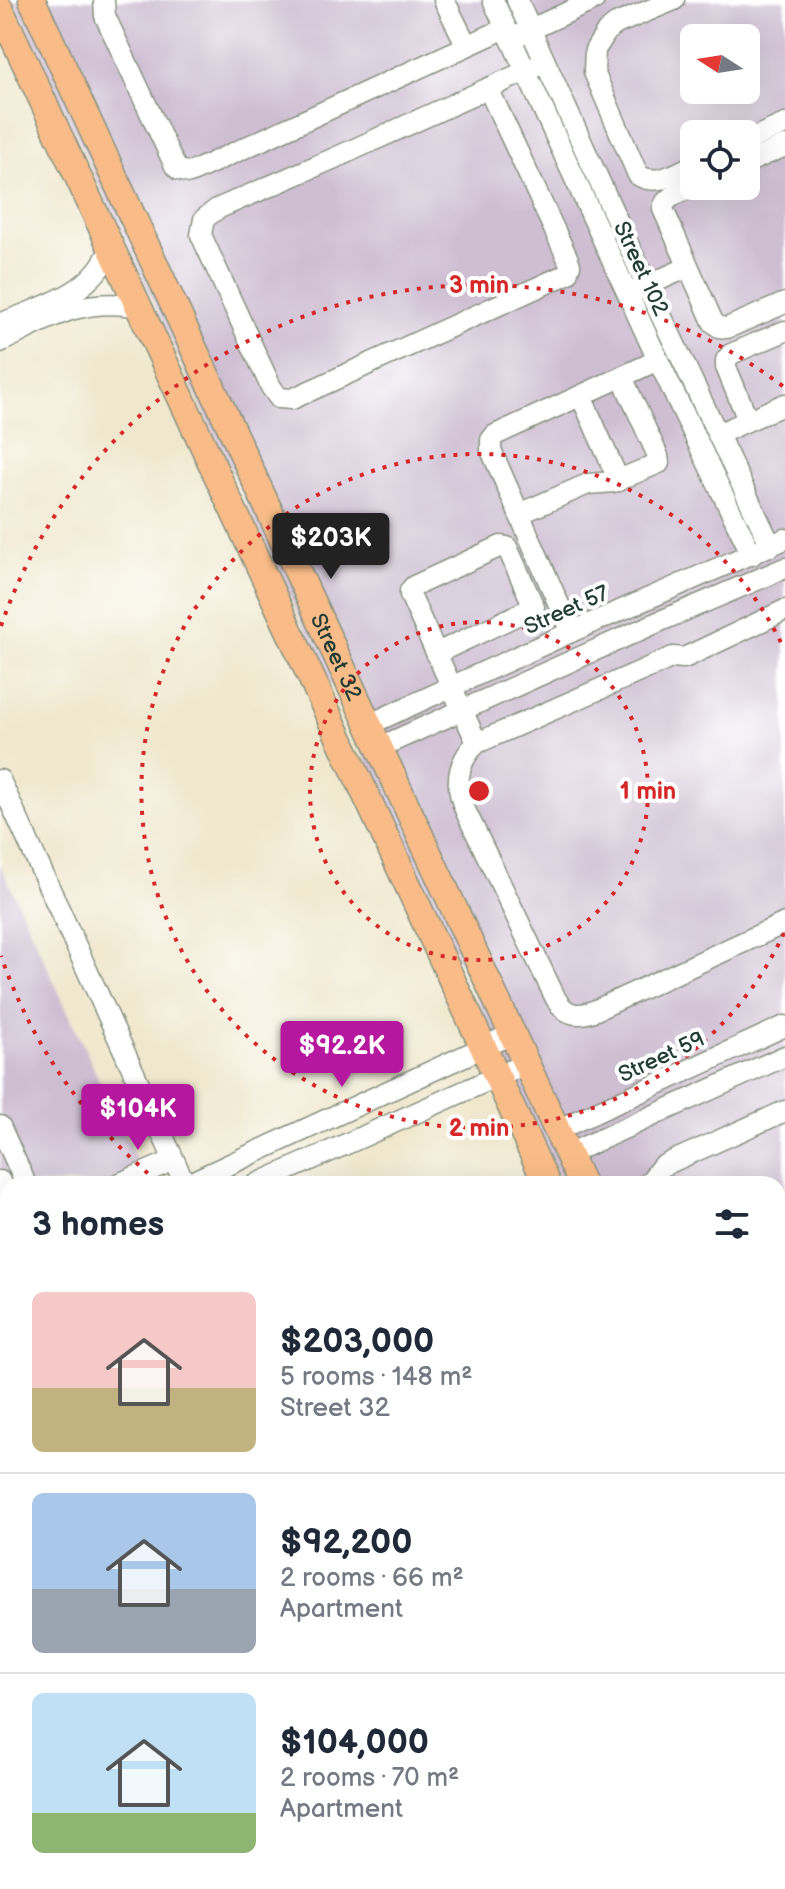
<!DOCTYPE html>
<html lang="en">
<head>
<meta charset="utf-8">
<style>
  :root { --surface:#fff; --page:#f6f6f7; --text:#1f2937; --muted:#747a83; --line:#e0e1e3; --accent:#b5179e }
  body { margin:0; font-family:"Balsamiq Sans",sans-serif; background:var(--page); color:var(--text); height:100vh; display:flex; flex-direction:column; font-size:30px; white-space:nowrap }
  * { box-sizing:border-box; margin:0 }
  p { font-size:26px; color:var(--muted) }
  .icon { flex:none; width:44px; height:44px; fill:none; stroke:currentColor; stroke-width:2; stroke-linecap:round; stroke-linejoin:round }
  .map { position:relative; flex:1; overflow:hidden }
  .panel { position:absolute; left:0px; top:1176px; width:786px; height:714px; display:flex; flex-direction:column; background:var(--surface); border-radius:24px 24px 0 0; box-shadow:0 8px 32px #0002 }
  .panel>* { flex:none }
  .needle { width:52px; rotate:282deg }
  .tools { position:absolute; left:680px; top:24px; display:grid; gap:16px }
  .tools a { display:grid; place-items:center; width:80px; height:80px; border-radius:12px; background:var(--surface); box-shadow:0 8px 32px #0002; font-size:40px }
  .price { position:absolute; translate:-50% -68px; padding:0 18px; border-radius:8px; background:var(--accent); color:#fff; font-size:26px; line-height:52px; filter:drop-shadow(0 2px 4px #0008) }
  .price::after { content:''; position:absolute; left:50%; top:48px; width:24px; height:18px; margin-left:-12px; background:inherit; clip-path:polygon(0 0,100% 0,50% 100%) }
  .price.active { background:#222; color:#fff }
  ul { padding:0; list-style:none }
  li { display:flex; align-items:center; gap:24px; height:200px; padding:0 32px }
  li+li { border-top:2px solid var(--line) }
  li span { display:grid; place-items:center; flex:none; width:224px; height:160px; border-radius:12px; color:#555 }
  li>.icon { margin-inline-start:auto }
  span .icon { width:96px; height:96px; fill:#fffc; stroke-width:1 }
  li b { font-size:34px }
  h2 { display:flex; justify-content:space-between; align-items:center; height:96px; padding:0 32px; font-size:34px }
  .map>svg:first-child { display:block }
  .industrial { fill:#cebed2; fill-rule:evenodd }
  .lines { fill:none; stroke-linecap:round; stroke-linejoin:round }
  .minor-casing { stroke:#889281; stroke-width:23 }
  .major-casing { stroke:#889281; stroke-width:29 }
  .minor { stroke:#fff; stroke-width:20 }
  .major { stroke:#f9bc89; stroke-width:26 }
  .ring { fill:none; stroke:#d62828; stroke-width:4; stroke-dasharray:4 8 }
  .labels { text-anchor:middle; stroke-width:8; stroke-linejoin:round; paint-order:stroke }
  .street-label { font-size:22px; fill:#1f3d34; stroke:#fff }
  .centre { fill:#d62828; stroke:#fff; stroke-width:4 }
  .ring-label { font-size:24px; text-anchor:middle; font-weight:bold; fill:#d62828; stroke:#fff; stroke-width:8; stroke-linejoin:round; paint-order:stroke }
</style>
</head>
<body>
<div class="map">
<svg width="785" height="1889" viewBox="0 0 785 1889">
  <rect width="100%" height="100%" fill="#fff"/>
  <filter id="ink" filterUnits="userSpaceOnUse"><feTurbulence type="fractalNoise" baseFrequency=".0125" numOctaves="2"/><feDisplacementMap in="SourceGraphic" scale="16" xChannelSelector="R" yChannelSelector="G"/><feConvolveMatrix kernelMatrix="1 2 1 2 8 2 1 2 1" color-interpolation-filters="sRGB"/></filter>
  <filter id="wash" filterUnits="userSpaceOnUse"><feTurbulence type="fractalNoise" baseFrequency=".006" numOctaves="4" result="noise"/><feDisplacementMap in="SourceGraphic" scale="32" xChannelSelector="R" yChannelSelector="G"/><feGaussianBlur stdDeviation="1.8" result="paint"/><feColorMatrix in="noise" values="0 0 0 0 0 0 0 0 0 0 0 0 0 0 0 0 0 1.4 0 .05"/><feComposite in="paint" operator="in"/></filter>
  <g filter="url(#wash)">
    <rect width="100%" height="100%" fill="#f0e8ce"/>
    <g class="industrial">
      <path d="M13,0H785V1664L778,1649V1184H562ZM694,38H746V90H694ZM694,134H746V186H694Z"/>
      <path d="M0,864L147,1184H8V1276L0,1280Z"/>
      <path d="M8,1357V1882H389L374,1889H0V1361Z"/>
    </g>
  </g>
  <g filter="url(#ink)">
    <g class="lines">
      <g class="minor-casing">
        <g id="minor">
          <path d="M104,0L105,16L175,166L179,170L190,173L506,28"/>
          <path d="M444,0L466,44"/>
          <path d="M493,0L658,360L752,555"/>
          <path d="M517,0L647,286L771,546"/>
          <path d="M674,0L616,24L607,31L595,50L594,72L638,175C657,187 676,173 694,165"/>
          <path d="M521,34L594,0"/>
          <path d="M488,88L568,259L570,265L567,274L292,399L279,398L271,387L201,235L204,219L217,209L337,157L524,72L545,62"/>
          <path d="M746,141L785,124"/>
          <path d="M746,163L785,146"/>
          <path d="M696,186C684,191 665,195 663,209L713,322L719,327L727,328L785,303"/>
          <path d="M635,291L688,267"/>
          <path d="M0,324C42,306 92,295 110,249"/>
          <path d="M0,342C51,318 77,298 136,306"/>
          <path d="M581,396L619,481"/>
          <path d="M748,420L726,367V360L731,354L785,331"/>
          <path d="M718,434L785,404"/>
          <path d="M519,514L588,484L614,482L659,463L658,456L622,377"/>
          <path d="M785,610L684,658L673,657L477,743C456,763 454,785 466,812L556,999C566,1016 579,1017 596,1010L785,923"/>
          <path d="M571,632L491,450V440L495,435L658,360"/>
          <path d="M437,653L534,607L507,547L501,546L414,586L410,591V595L477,743"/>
          <path d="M368,725L571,632L785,539"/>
          <path d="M378,748L658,622L785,568"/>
          <path d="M0,780L185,1184"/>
          <path d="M0,1126L26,1184"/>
          <path d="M557,1130L785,1026"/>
          <path d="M568,1154L785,1056"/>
          <path d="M0,1181L8,1199"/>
          <path d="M118,1184L174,1160"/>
          <path d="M187,1184L514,1033"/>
          <path d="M257,1184L527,1063"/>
          <path d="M648,1184L661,1167L671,1162L785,1111"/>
          <path d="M0,1237L8,1233"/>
          <path d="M0,1260L8,1256"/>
          <path d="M0,1380L8,1377"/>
          <path d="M778,1469L785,1470"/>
          <path d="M778,1522L785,1518"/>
          <path d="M778,1550L785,1547"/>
          <path d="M0,1650L8,1667"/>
          <path d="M778,1737L785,1734"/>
          <path d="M778,1768L785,1764"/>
          <path d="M106,1882L109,1889"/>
          <path d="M495,1882L498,1889"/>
          <path d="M355,1889L371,1882"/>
          <path d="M446,1889L460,1882"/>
          <path d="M519,1889L533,1882"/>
        </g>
      </g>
      <g class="major-casing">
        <g id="major">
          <path id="s1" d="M32,0L582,1184"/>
          <path d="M0,9L547,1184"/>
          <path d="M778,1608L785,1623"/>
          <path d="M778,1683L785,1698"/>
        </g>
      </g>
      <use href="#minor" class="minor"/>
      <use href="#major" class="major"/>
    </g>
  </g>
  <g class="ring">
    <circle cx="479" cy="791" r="169"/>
    <path d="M784 933A337 337 0 1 1 784 649"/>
    <path d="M157 1181A506 506 0 0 1 1 956M1 626A506 506 0 0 1 784 387"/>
  </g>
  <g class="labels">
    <g class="street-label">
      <text transform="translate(642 268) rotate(65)" y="8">Street 102</text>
      <text transform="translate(566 609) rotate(-24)" y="8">Street 57</text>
      <text dy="8" stroke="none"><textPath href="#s1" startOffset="724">Street 32</textPath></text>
      <text transform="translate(661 1056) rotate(-25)" y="8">Street 59</text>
    </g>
  </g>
  <circle cx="479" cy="791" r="12" class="centre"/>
  <g class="ring-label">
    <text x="479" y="293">3 min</text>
    <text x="648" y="799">1 min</text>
    <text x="479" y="1136">2 min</text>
  </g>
</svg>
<div class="tools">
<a><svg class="needle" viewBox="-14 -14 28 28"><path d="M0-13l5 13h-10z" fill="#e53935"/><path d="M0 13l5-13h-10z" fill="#747a83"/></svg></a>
<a><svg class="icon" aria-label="locate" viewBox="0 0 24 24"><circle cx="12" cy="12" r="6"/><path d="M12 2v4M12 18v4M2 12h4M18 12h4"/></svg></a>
</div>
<b class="price active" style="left:331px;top:581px">$203K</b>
<b class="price" style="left:342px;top:1089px">$92.2K</b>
<b class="price" style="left:138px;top:1152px">$104K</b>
<section class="panel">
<h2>3 homes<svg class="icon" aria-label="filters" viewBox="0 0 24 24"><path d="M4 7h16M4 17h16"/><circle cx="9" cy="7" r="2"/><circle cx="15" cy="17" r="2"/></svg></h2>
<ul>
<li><span style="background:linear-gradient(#f6c9c9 60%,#c2b280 0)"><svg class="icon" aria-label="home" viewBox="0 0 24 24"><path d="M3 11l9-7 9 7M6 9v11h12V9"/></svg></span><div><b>$203,000</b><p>5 rooms · 148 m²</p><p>Street 32</p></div></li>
<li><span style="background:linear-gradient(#a9c7e8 60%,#9aa5b1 0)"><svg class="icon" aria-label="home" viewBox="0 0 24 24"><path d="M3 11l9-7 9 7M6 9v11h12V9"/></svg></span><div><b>$92,200</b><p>2 rooms · 66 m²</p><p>Apartment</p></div></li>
<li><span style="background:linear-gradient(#bfe0f5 75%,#8fb573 0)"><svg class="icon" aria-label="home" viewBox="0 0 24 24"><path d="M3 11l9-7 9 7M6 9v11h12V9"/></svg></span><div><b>$104,000</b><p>2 rooms · 70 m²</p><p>Apartment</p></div></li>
</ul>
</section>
</div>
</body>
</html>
